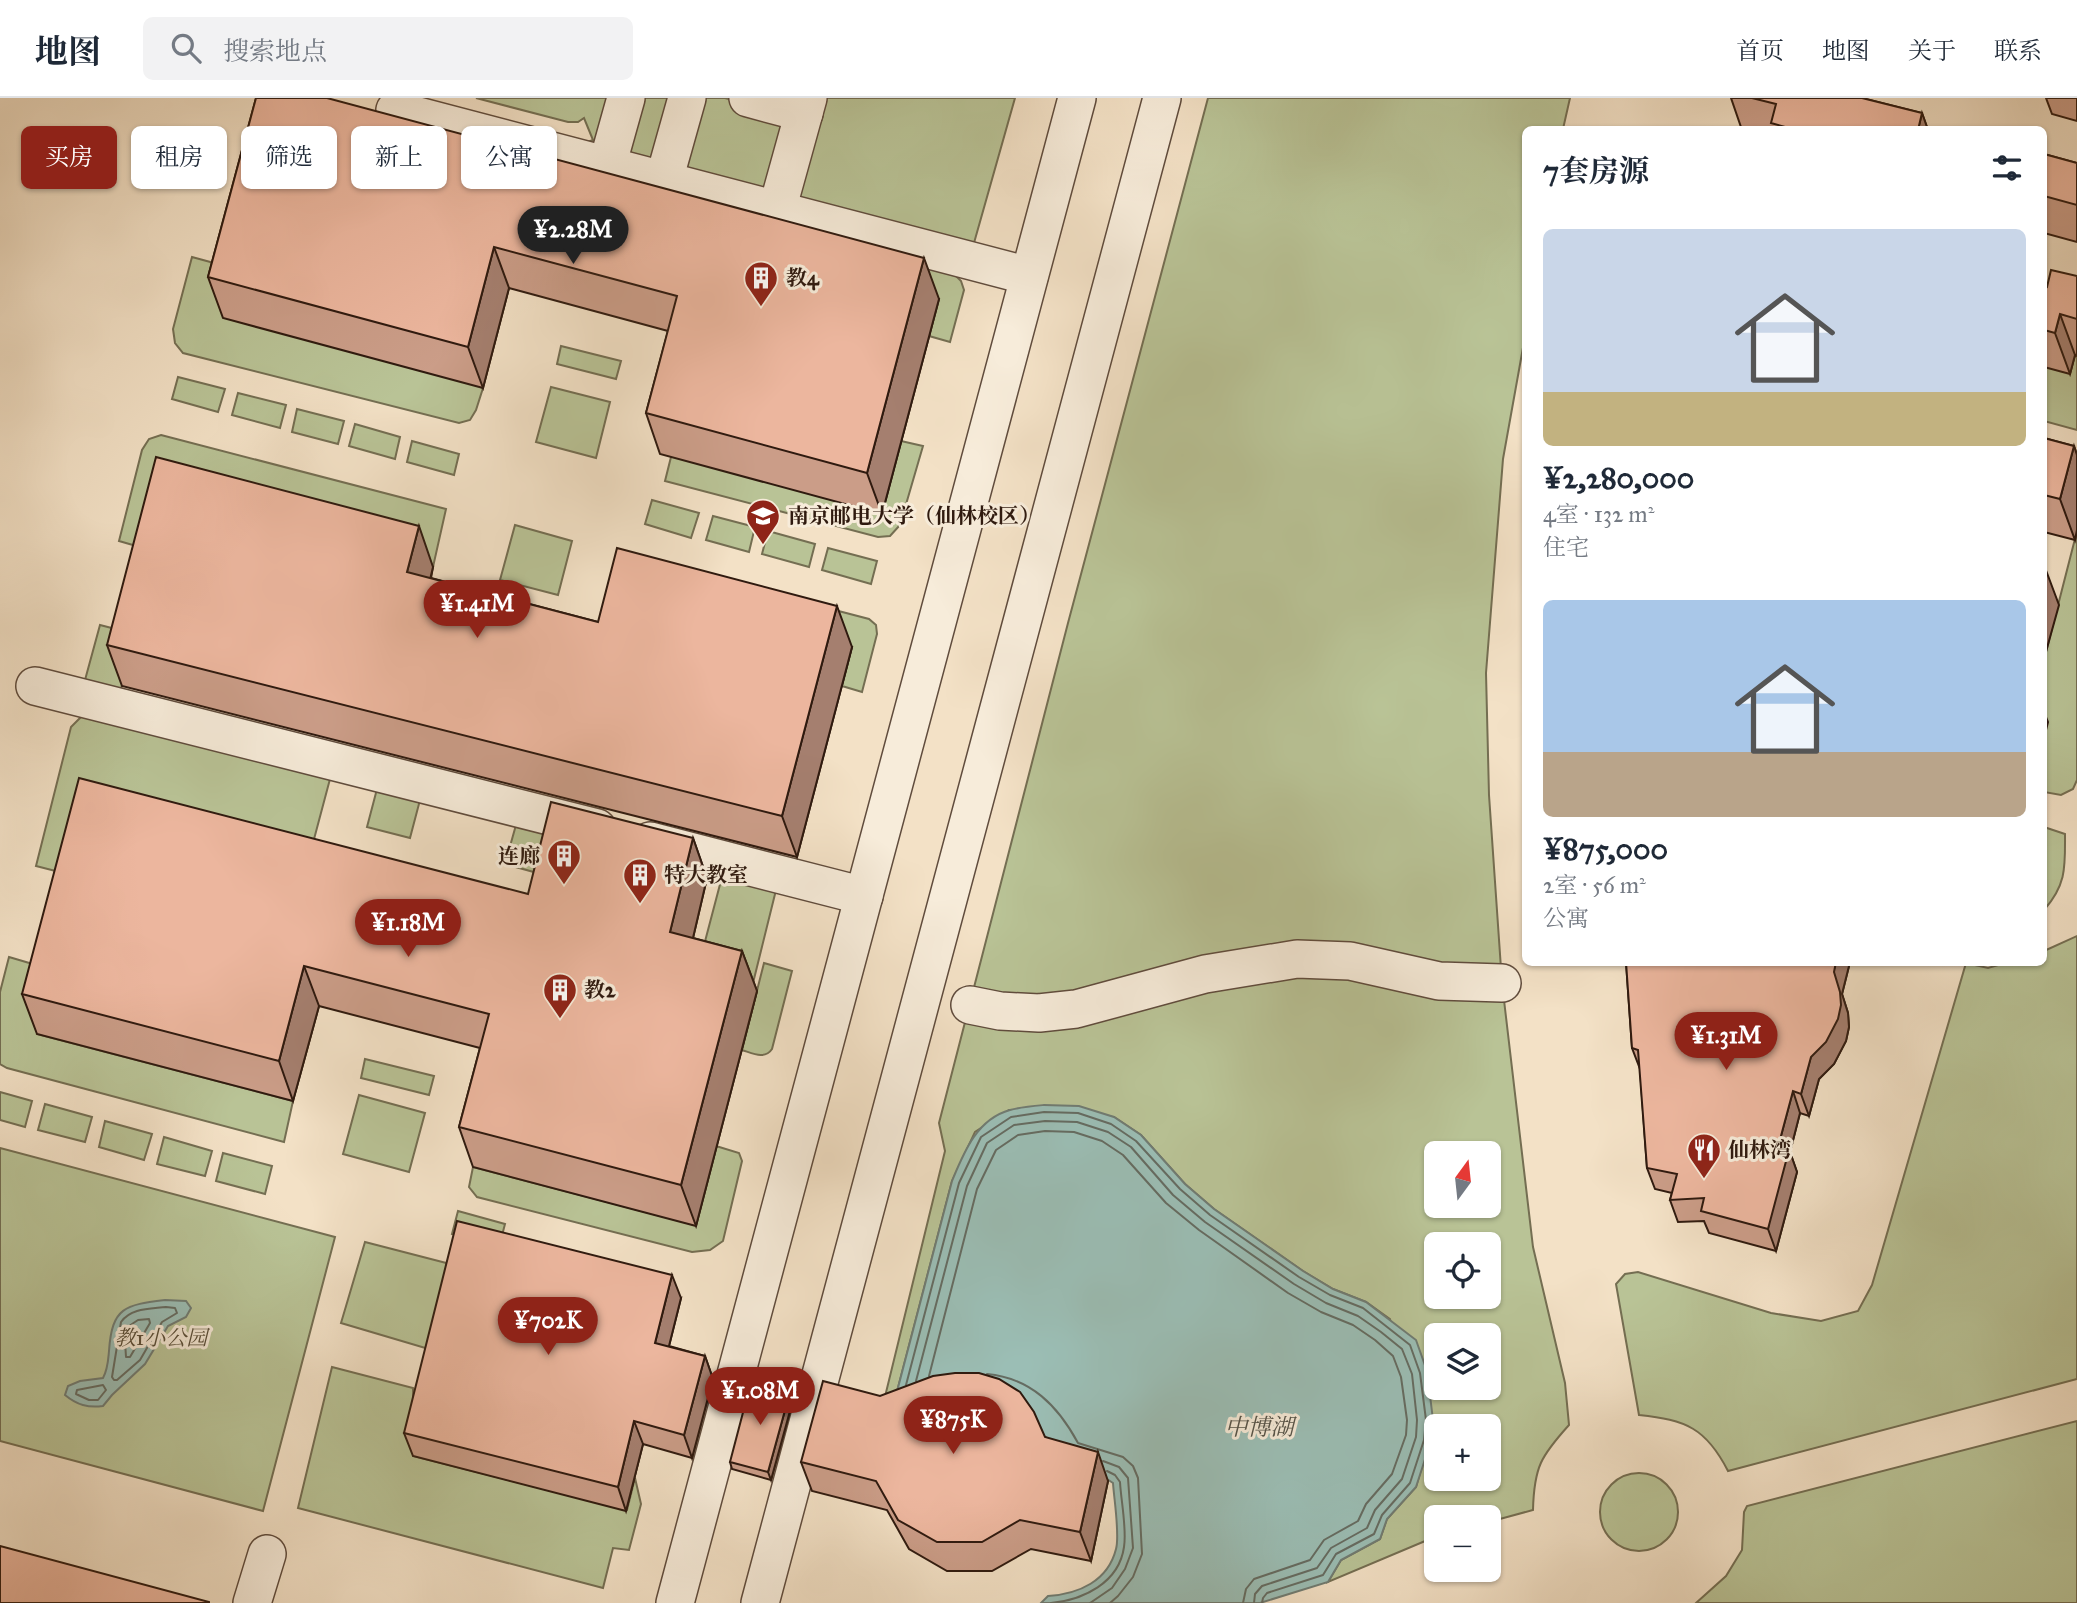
<!DOCTYPE html>
<html lang="zh">
<head>
<meta charset="utf-8">
<style>
  :root { --surface:#fff; --page:#f2f2f3; --text:#1f2937; --muted:#747a83; --line:#e0e1e3; --accent:#8f2418 }
  body { margin:0; font-family:"IM FELL Great Primer","Noto Serif SC",serif; background:var(--page); color:var(--text); height:100vh; display:flex; flex-direction:column; font-size:26px; white-space:nowrap }
  * { box-sizing:border-box; margin:0 }
  p { font-size:23px; color:var(--muted) }
  .icon { flex:none; width:38px; height:38px; fill:none; stroke:currentColor; stroke-width:2; stroke-linecap:round; stroke-linejoin:round }
  .map { position:relative; flex:1; overflow:hidden }
  .panel { position:absolute; left:1522px; top:28px; width:525px; height:840px; display:flex; flex-direction:column; background:var(--surface); border-radius:10px; box-shadow:0 2px 5px #0004 }
  .panel>* { flex:none }
  .banner { position:absolute; left:21px; top:28px; width:665px; height:63px; display:flex; gap:14px }
  .needle { width:46px; rotate:15deg }
  .tools { position:absolute; left:1424px; top:1043px; display:grid; gap:14px }
  .tools a { display:grid; place-items:center; width:77px; height:77px; border-radius:10px; background:var(--surface); box-shadow:0 2px 5px #0004; font-size:35px }
  .price { position:absolute; translate:-50% -60px; padding:0 16px; border-radius:24px; background:var(--accent); color:#fff; font-size:23px; line-height:46px; filter:drop-shadow(0 2px 4px #0008) }
  .price::after { content:''; position:absolute; left:50%; top:42px; width:21px; height:16px; margin-left:-10px; background:inherit; clip-path:polygon(0 0,100% 0,50% 100%) }
  .price.selected { background:#222; color:#fff }
  ul { padding:0; list-style:none }
  li { display:grid; align-content:center; gap:14px; height:371px; padding:0 21px }
  li span { display:grid; place-items:center; height:217px; border-radius:10px; color:#555 }
  li>.icon { margin-inline-start:auto }
  span .icon { width:126px; height:126px; fill:#fffc; stroke-width:1 }
  li b { font-size:30px }
  h2 { display:flex; justify-content:space-between; align-items:center; height:84px; padding:0 21px; font-size:30px }
  .chip { padding:0 24px; border-radius:10px; background:var(--surface); box-shadow:0 2px 5px #0004; font-size:24px; line-height:63px }
  .chip.selected { background:var(--accent); color:#fff }
  header { display:flex; align-items:center; gap:42px; box-sizing:border-box; height:98px; padding:0 35px; background:var(--surface); border-bottom:2px solid var(--line) }
  header strong { font-size:33px }
  nav { display:flex; gap:38px; margin-inline-start:auto; font-size:24px }
  .search { width:490px; height:63px; background:var(--page); display:flex; align-items:center; gap:18px; box-sizing:border-box; padding:0 24px; border-radius:10px; color:var(--muted); font-size:26px }
  .map>svg:first-child { display:block }
  .green { fill:#b9c396; stroke:#746e52; stroke-width:2; fill-rule:evenodd }
  .water { fill:#9bbeb5; stroke:#707c73; stroke-width:2 }
  .lines { fill:none; stroke-linecap:round; stroke-linejoin:round }
  .shore { stroke:#656c62; stroke-width:2 }
  .minor-casing { stroke:#604c3d; stroke-width:40 }
  .minor { stroke:#f7ecda; stroke-width:37 }
  .wall { fill:#cb9d88; stroke:#2f1a0f; stroke-width:2 }
  .shaded-wall { fill:#a57f6f; stroke:#2f1a0f; stroke-width:2 }
  .building { fill:#ecb69e; stroke:#2f1a0f; stroke-width:2 }
  .labels { text-anchor:middle; stroke-width:6; stroke-linejoin:round; paint-order:stroke }
  .poi-label { font-size:21px; font-weight:bold; fill:#2f1a0f; stroke:#f7ecda; text-anchor:start }
  .park-label { font-size:21px; font-style:italic; fill:#584d38; stroke:#f7ecda }
  .water-label { font-size:23px; font-style:italic; fill:#555349; stroke:#f7ecda }
</style>
</head>
<body>
<header>
<strong>地图</strong>
<div class="search"><svg class="icon" aria-label="search" viewBox="0 0 24 24"><circle cx="10" cy="10" r="6"/><path d="M15 15l6 6"/></svg>搜索地点</div>
<nav><a>首页</a><a>地图</a><a>关于</a><a>联系</a></nav>
</header>
<div class="map">
<svg width="2077" height="1505" viewBox="0 0 2077 1505">
  <rect width="100%" height="100%" fill="#f3e1c6"/>
  <filter id="stains"><feTurbulence type="fractalNoise" baseFrequency=".00286" numOctaves="4"/><feColorMatrix values="0 0 0 0 .2 0 0 0 0 .09 0 0 0 0 .02 0 0 0 .5 -.17"/></filter>
  <radialGradient id="worn" r=".72"><stop offset=".6" stop-color="#630" stop-opacity="0"/><stop offset="1" stop-color="#630" stop-opacity=".3"/></radialGradient>
  <g class="green">
    <path d="M476,0H619L606,47L585,45L593,42L584,20L578,24H568Z"/>
    <path d="M634,0H679L661,67L620,56Z"/>
    <path d="M696,0H725L792,18L771,97L676,72Z"/>
    <path d="M815,0H1015L972,152L787,102Z"/>
    <path d="M1208,0H1570L1563,31L1526,32V233L1503,361L1486,575L1489,697L1502,885L1533,1149L1565,1285L1569,1327C1541,1358 1534,1369 1533,1412L1489,1424V1419H1437V1438L1328,1484L1341,1462L1380,1441L1387,1421L1416,1389L1422,1368L1390,1221L1366,1204L1333,1191L1303,1173L1214,1111L1185,1086L1141,1037L1114,1019L1009,1012L975,1034L952,1083L894,1305L881,1315L945,1053L939,1025L1068,525ZM1437,1055H1489V1108H1437ZM1437,1146H1489V1199H1437ZM1437,1237H1489V1290H1437ZM1437,1328H1489V1381H1437Z"/>
    <path d="M726,114L954,176L961,183L964,192L950,244L929,238Z"/>
    <path d="M192,159L236,171L483,290L476,312L470,322L459,325L183,255L175,245L173,231Z"/>
    <path d="M561,248L621,263L616,281L557,266Z"/>
    <path d="M2075,257L2077,258V332L2044,323V269Z"/>
    <path d="M178,279L225,291L218,314L172,301Z"/>
    <path d="M551,289L610,304L596,360L536,344Z"/>
    <path d="M238,295L286,307L280,330L232,317Z"/>
    <path d="M297,311L344,323L338,346L292,334Z"/>
    <path d="M355,326L400,339L395,361L349,348Z"/>
    <path d="M161,337L446,411L433,469L157,454L119,443L142,352L149,341Z"/>
    <path d="M412,343L459,356L454,377L407,364Z"/>
    <path d="M901,343L923,348L900,427L890,438L878,439L665,383L671,359Z"/>
    <path d="M652,402L699,415L691,440L645,426Z"/>
    <path d="M713,418L755,429L749,454L706,442Z"/>
    <path d="M515,427L572,443L558,497L500,482Z"/>
    <path d="M768,433L815,446L809,469L762,456Z"/>
    <path d="M2077,433V682L2073,691L2061,697L2044,694V562Z"/>
    <path d="M828,450L877,463L871,486L822,472Z"/>
    <path d="M640,461L869,521L876,527L877,536L862,594L842,588L852,549Z"/>
    <path d="M100,527L135,536L121,591L85,582Z"/>
    <path d="M88,617L330,681L305,775L79,779L36,768L71,629L81,619Z"/>
    <path d="M377,691L420,702L410,740L367,729Z"/>
    <path d="M516,727L559,738L548,778L505,766Z"/>
    <path d="M2044,729L2065,736C2065,768 2067,786 2044,812Z"/>
    <path d="M723,775L777,788L753,885L698,870Z"/>
    <path d="M2077,838V1281L1728,1373C1706,1330 1686,1322 1639,1317L1616,1186L1625,1176L1638,1174L1771,1215L1821,1223L1858,1213L1872,1187L1966,865L1988,870L2005,865L2044,864V853Z"/>
    <path d="M9,859L53,872L37,936L293,1003L284,1044L7,970L0,966V894Z"/>
    <path d="M764,865L792,873L772,951C765,962 752,955 742,952Z"/>
    <path d="M365,961L434,978L429,997L361,980Z"/>
    <path d="M0,994L32,1003L25,1029L0,1022Z"/>
    <path d="M359,997L425,1015L409,1074L343,1056Z"/>
    <path d="M45,1006L92,1019L85,1044L38,1032Z"/>
    <path d="M105,1023L152,1036L144,1062L99,1049Z"/>
    <path d="M164,1039L212,1053L205,1078L157,1066Z"/>
    <path d="M716,1048L739,1055L742,1063L723,1143L710,1152L692,1154L477,1099L469,1089L473,1069L695,1127Z"/>
    <path d="M0,1050L335,1139L263,1413L0,1343Z"/>
    <path d="M223,1055L272,1068L265,1096L216,1083Z"/>
    <path d="M458,1113L505,1126L499,1149L452,1136Z"/>
    <path d="M365,1144L454,1167L432,1252L341,1225Z"/>
    <path d="M332,1269L413,1290V1358L627,1412L635,1380L641,1406L629,1452L613,1450L603,1490L298,1410Z"/>
    <path d="M2077,1323V1505H1696L1726,1478L1742,1452L1744,1414L1747,1408Z"/>
    <circle cx="1639" cy="1414" r="39"/>
  </g>
  <g class="water">
    <path d="M1044,1007L1079,1008L1114,1019L1141,1037L1185,1086L1214,1111L1303,1173L1333,1191L1366,1204L1416,1242L1427,1273L1433,1322L1431,1343L1416,1389L1387,1421L1380,1441L1341,1462L1328,1484L1260,1505H1041L1048,1498C1079,1496 1108,1483 1116,1451C1120,1437 1114,1401 1113,1385L1046,1341L1031,1322L894,1305L952,1083C964,1054 977,1021 1010,1012C1021,1009 1033,1008 1044,1007Z"/>
    <path d="M165,1202L186,1203L191,1210L186,1219L168,1228L145,1266L112,1297L103,1308C88,1310 77,1307 65,1297L68,1288L80,1283L103,1280C108,1271 108,1263 109,1253C112,1209 125,1207 165,1202Z"/>
  </g>
  <g class="lines">
    <g class="shore">
      <path d="M166,1209L175,1210L177,1215L162,1224L140,1262L117,1282H114L112,1279L121,1224C131,1210 149,1211 166,1209Z"/>
      <path d="M149,1221L150,1225L130,1259H126L125,1243L129,1228L138,1222Z"/>
      <path d="M987,1276C1031,1280 1058,1308 1078,1345L1123,1359L1133,1368L1138,1380L1142,1456L1133,1479L1118,1498L1110,1505"/>
      <path d="M929,1278L977,1091L996,1052L1018,1037L1045,1033L1074,1034L1102,1043L1123,1057L1166,1105L1199,1132L1288,1195L1321,1214L1353,1227L1375,1242L1393,1258L1401,1279L1407,1322L1406,1337L1392,1376L1366,1406L1358,1423L1324,1442L1310,1462L1254,1481L1246,1491L1243,1505"/>
      <path d="M916,1283L967,1088L987,1045L1014,1027L1045,1023L1077,1024L1108,1034L1131,1049L1173,1097L1205,1124L1294,1186L1326,1205L1358,1218L1381,1234L1402,1251L1412,1276L1417,1322L1416,1339L1402,1381L1375,1412L1367,1430L1331,1450L1317,1470L1262,1488L1255,1496L1254,1505"/>
      <path d="M103,1287L106,1292L98,1302H89L76,1296L77,1292Z"/>
      <path d="M906,1287L959,1085L981,1039L1011,1019L1044,1014L1078,1015L1111,1026L1136,1043L1180,1091L1210,1117L1299,1179L1330,1197L1363,1210L1410,1247L1420,1275L1426,1322L1424,1342L1410,1385L1382,1417L1374,1436L1336,1456L1323,1477L1267,1495L1263,1500L1262,1505"/>
      <path d="M1051,1505C1083,1502 1119,1485 1124,1449C1127,1431 1121,1403 1120,1384L1115,1377L1107,1373"/>
      <path d="M1090,1505L1112,1490L1125,1471L1133,1450L1128,1380L1119,1369L1103,1363"/>
    </g>
    <g class="minor-casing">
      <g id="minor">
        <path d="M748,0L804,15"/>
        <path d="M395,12L1029,178"/>
        <path d="M607,68L626,0"/>
        <path d="M664,82L687,0"/>
        <path d="M777,112L808,0"/>
        <path d="M35,588L597,730"/>
        <path d="M650,743L864,798"/>
        <path d="M970,907L1000,913L1039,915L1076,911L1205,876L1297,861L1350,863L1439,883L1502,885"/>
        <path d="M252,1505L267,1456"/>
        <path d="M675,1505L1077,0"/>
        <path d="M760,1505L1162,0"/>
      </g>
    </g>
    <use href="#minor" class="minor"/>
  </g>
  <g class="wall">
    <path d="M256,0L939,201L882,416L660,356L646,315L668,233L509,190L483,290L223,220L208,179Z"/>
    <path d="M1731,0H1862L1922,15L1928,32H1742Z"/>
    <path d="M2046,0H2077V23L2052,16Z"/>
    <path d="M2044,56L2077,65V144L2044,135Z"/>
    <path d="M2077,178V258L2075,257L2070,276L2044,269V188L2047,189Z"/>
    <path d="M2044,340L2074,348L2077,357V432L2075,442L2044,434Z"/>
    <path d="M433,469L431,480L598,524L852,549L797,759L122,588L107,547Z"/>
    <path d="M693,740L707,780L693,840L742,853L757,893L696,1128L473,1069L459,1029L480,950L319,908L293,1003L37,936L22,896L528,796Z"/>
    <path d="M1626,864H1850L1842,896L1848,915L1849,929L1846,943L1834,966L1819,981L1809,1018L1800,1015L1790,1054L1797,1074L1776,1153L1709,1135L1704,1123L1678,1124L1670,1102L1672,1095L1655,1091L1647,1070L1640,971L1632,950Z"/>
    <path d="M681,1200L669,1248L705,1258L713,1281L692,1360L643,1346L626,1413L413,1358L404,1335Z"/>
    <path d="M790,1294L793,1302L771,1382L732,1371L730,1364Z"/>
    <path d="M880,1298L1045,1339L1108,1383L1091,1463L1031,1451L992,1473H947L909,1451L887,1412L812,1393L801,1364Z"/>
  </g>
  <g class="shaded-wall">
    <path d="M1922,15L1928,32H1918Z"/>
    <path d="M494,149L509,190L483,290L468,249Z"/>
    <path d="M924,160L939,201L882,416L867,375Z"/>
    <path d="M2060,216L2075,257L2070,276L2055,235Z"/>
    <path d="M2074,348L2077,357V432L2075,442L2060,401Z"/>
    <path d="M419,428L433,469L422,515L407,474Z"/>
    <path d="M2044,467L2059,507L2047,550L2044,541Z"/>
    <path d="M837,508L852,549L797,759L782,718Z"/>
    <path d="M2044,614L2048,624L2044,640Z"/>
    <path d="M693,740L707,780L685,874L670,834Z"/>
    <path d="M742,853L757,893L696,1128L681,1087Z"/>
    <path d="M1836,864H1850L1842,896L1848,915L1849,929L1846,943L1834,966L1819,981L1809,1018L1801,996Z"/>
    <path d="M304,868L319,908L293,1003L279,963Z"/>
    <path d="M1793,993L1800,1015L1790,1054L1797,1074L1776,1153L1768,1131L1778,1049Z"/>
    <path d="M672,1177L681,1200L664,1268L655,1245Z"/>
    <path d="M705,1258L713,1281L692,1360L684,1337Z"/>
    <path d="M790,1294L793,1302L771,1382L768,1374Z"/>
    <path d="M634,1323L643,1346L626,1413L618,1389Z"/>
    <path d="M1098,1354L1108,1383L1091,1463L1080,1434Z"/>
  </g>
  <g class="building">
    <path d="M256,0H327L924,160L867,375L646,315L677,198L494,149L468,249L208,179Z"/>
    <path d="M1752,0H1862L1922,15L1918,32H1796L1771,25L1776,6Z"/>
    <path d="M2044,56L2077,65V107L2044,98Z"/>
    <path d="M2051,172L2077,178V221L2060,216L2055,235L2044,232V188L2047,189Z"/>
    <path d="M2044,340L2074,348L2060,401L2044,397Z"/>
    <path d="M156,359L419,428L407,474L598,524L617,450L837,508L782,718L107,547Z"/>
    <path d="M79,680L528,796L551,704L693,740L670,834L742,853L681,1087L459,1029L489,916L304,868L279,963L22,896Z"/>
    <path d="M1626,864H1836L1834,874L1840,894L1841,907L1838,921L1826,944L1811,959L1801,996L1793,993L1778,1049L1789,1052L1768,1131L1701,1113L1704,1100L1670,1102L1677,1076L1647,1070L1638,952L1632,950Z"/>
    <path d="M457,1123L672,1177L655,1245L705,1258L684,1337L634,1323L618,1389L404,1335Z"/>
    <path d="M955,1275H979L999,1281L1020,1294L1034,1314L1045,1339L1098,1354L1080,1434L1020,1422L982,1444H937L898,1422L876,1383L801,1364L823,1283L880,1298L933,1278Z"/>
    <path d="M751,1284L790,1294L768,1374L730,1364Z"/>
    <path d="M0,1448L209,1504V1505H0Z"/>
  </g>
  <defs>
    <g id="building-pin" transform="scale(1.75)"><path d="M0 17L-7.5 6A9.5 9.5 0 1 1 7.5 6Z" fill="#8f2418" stroke="#f7ecda"/><path d="M-4-6H4V6H1V3H-1V6H-4ZM-2.5-4.3h1.7v1.8h-1.7ZM.8-4.3h1.7v1.8H.8ZM-2.5-1h1.7V.8h-1.7ZM.8-1h1.7V.8H.8Z" fill="#fff"/></g>
    <g id="university-pin" transform="scale(1.75)"><path d="M0 17L-7.5 6A9.5 9.5 0 1 1 7.5 6Z" fill="#8f2418" stroke="#f7ecda"/><path d="M0-5L7-2L0 1L-7-2ZM-4 1L0 2.5L4 1V4Q0 6-4 4Z" fill="#fff"/></g>
    <g id="restaurant-pin" transform="scale(1.75)"><path d="M0 17L-7.5 6A9.5 9.5 0 1 1 7.5 6Z" fill="#8f2418" stroke="#f7ecda"/><path d="M-5-6h1v4h1v-4h1v4h1v-4h1v5L-1.5 .5V6h-2V.5L-5-1ZM5-6V6H3V1.5H1.5Q1.5-4 5-6Z" fill="#fff"/></g>
  </defs>
  <g fill-rule="evenodd">
    <use href="#building-pin" x="761" y="180"/>
    <use href="#university-pin" x="763" y="418"/>
    <use href="#building-pin" x="564" y="758"/>
    <use href="#building-pin" x="640" y="777"/>
    <use href="#building-pin" x="560" y="892"/>
    <use href="#restaurant-pin" x="1704" y="1052"/>
  </g>
  <g class="labels">
    <g class="poi-label">
      <text x="786" y="187">教4</text>
      <text x="788" y="425">南京邮电大学（仙林校区）</text>
      <text x="540" y="765" text-anchor="end">连廊</text>
      <text x="664" y="784">特大教室</text>
      <text x="584" y="899">教2</text>
      <text x="1728" y="1059">仙林湾</text>
    </g>
    <g class="park-label">
      <text x="161" y="1247">教1小公园</text>
    </g>
    <g class="water-label">
      <text x="1259" y="1337">中博湖</text>
    </g>
  </g>
  <rect width="100%" height="100%" filter="url(#stains)"/>
  <rect width="100%" height="100%" fill="url(#worn)"/>
</svg>
<div class="tools">
<a><svg class="needle" viewBox="-14 -14 28 28"><path d="M0-13l5 13h-10z" fill="#e53935"/><path d="M0 13l5-13h-10z" fill="#747a83"/></svg></a>
<a><svg class="icon" aria-label="locate" viewBox="0 0 24 24"><circle cx="12" cy="12" r="6"/><path d="M12 2v4M12 18v4M2 12h4M18 12h4"/></svg></a>
<a><svg class="icon" aria-label="layers" viewBox="0 0 24 24"><path d="M12 4l9 5-9 5-9-5zM3 14l9 5 9-5"/></svg></a>
<a>+</a>
<a>−</a>
</div>
<b class="price selected" style="left:573px;top:168px">¥2.28M</b>
<b class="price" style="left:477px;top:542px">¥1.41M</b>
<b class="price" style="left:408px;top:861px">¥1.18M</b>
<b class="price" style="left:1726px;top:974px">¥1.31M</b>
<b class="price" style="left:548px;top:1259px">¥702K</b>
<b class="price" style="left:760px;top:1329px">¥1.08M</b>
<b class="price" style="left:953px;top:1358px">¥875K</b>
<div class="banner">
<a class="chip selected">买房</a>
<a class="chip">租房</a>
<a class="chip">筛选</a>
<a class="chip">新上</a>
<a class="chip">公寓</a>
</div>
<section class="panel">
<h2>7套房源<svg class="icon" aria-label="filters" viewBox="0 0 24 24"><path d="M4 7h16M4 17h16"/><circle cx="9" cy="7" r="2"/><circle cx="15" cy="17" r="2"/></svg></h2>
<ul>
<li><span style="background:linear-gradient(#c9d6e8 75%,#c2b280 0)"><svg class="icon" aria-label="home" viewBox="0 0 24 24"><path d="M3 11l9-7 9 7M6 9v11h12V9"/></svg></span><div><b>¥2,280,000</b><p>4室 · 132 m²</p><p>住宅</p></div></li>
<li><span style="background:linear-gradient(#a9c7e8 70%,#b9a48a 0)"><svg class="icon" aria-label="home" viewBox="0 0 24 24"><path d="M3 11l9-7 9 7M6 9v11h12V9"/></svg></span><div><b>¥875,000</b><p>2室 · 56 m²</p><p>公寓</p></div></li>
</ul>
</section>
</div>
</body>
</html>
